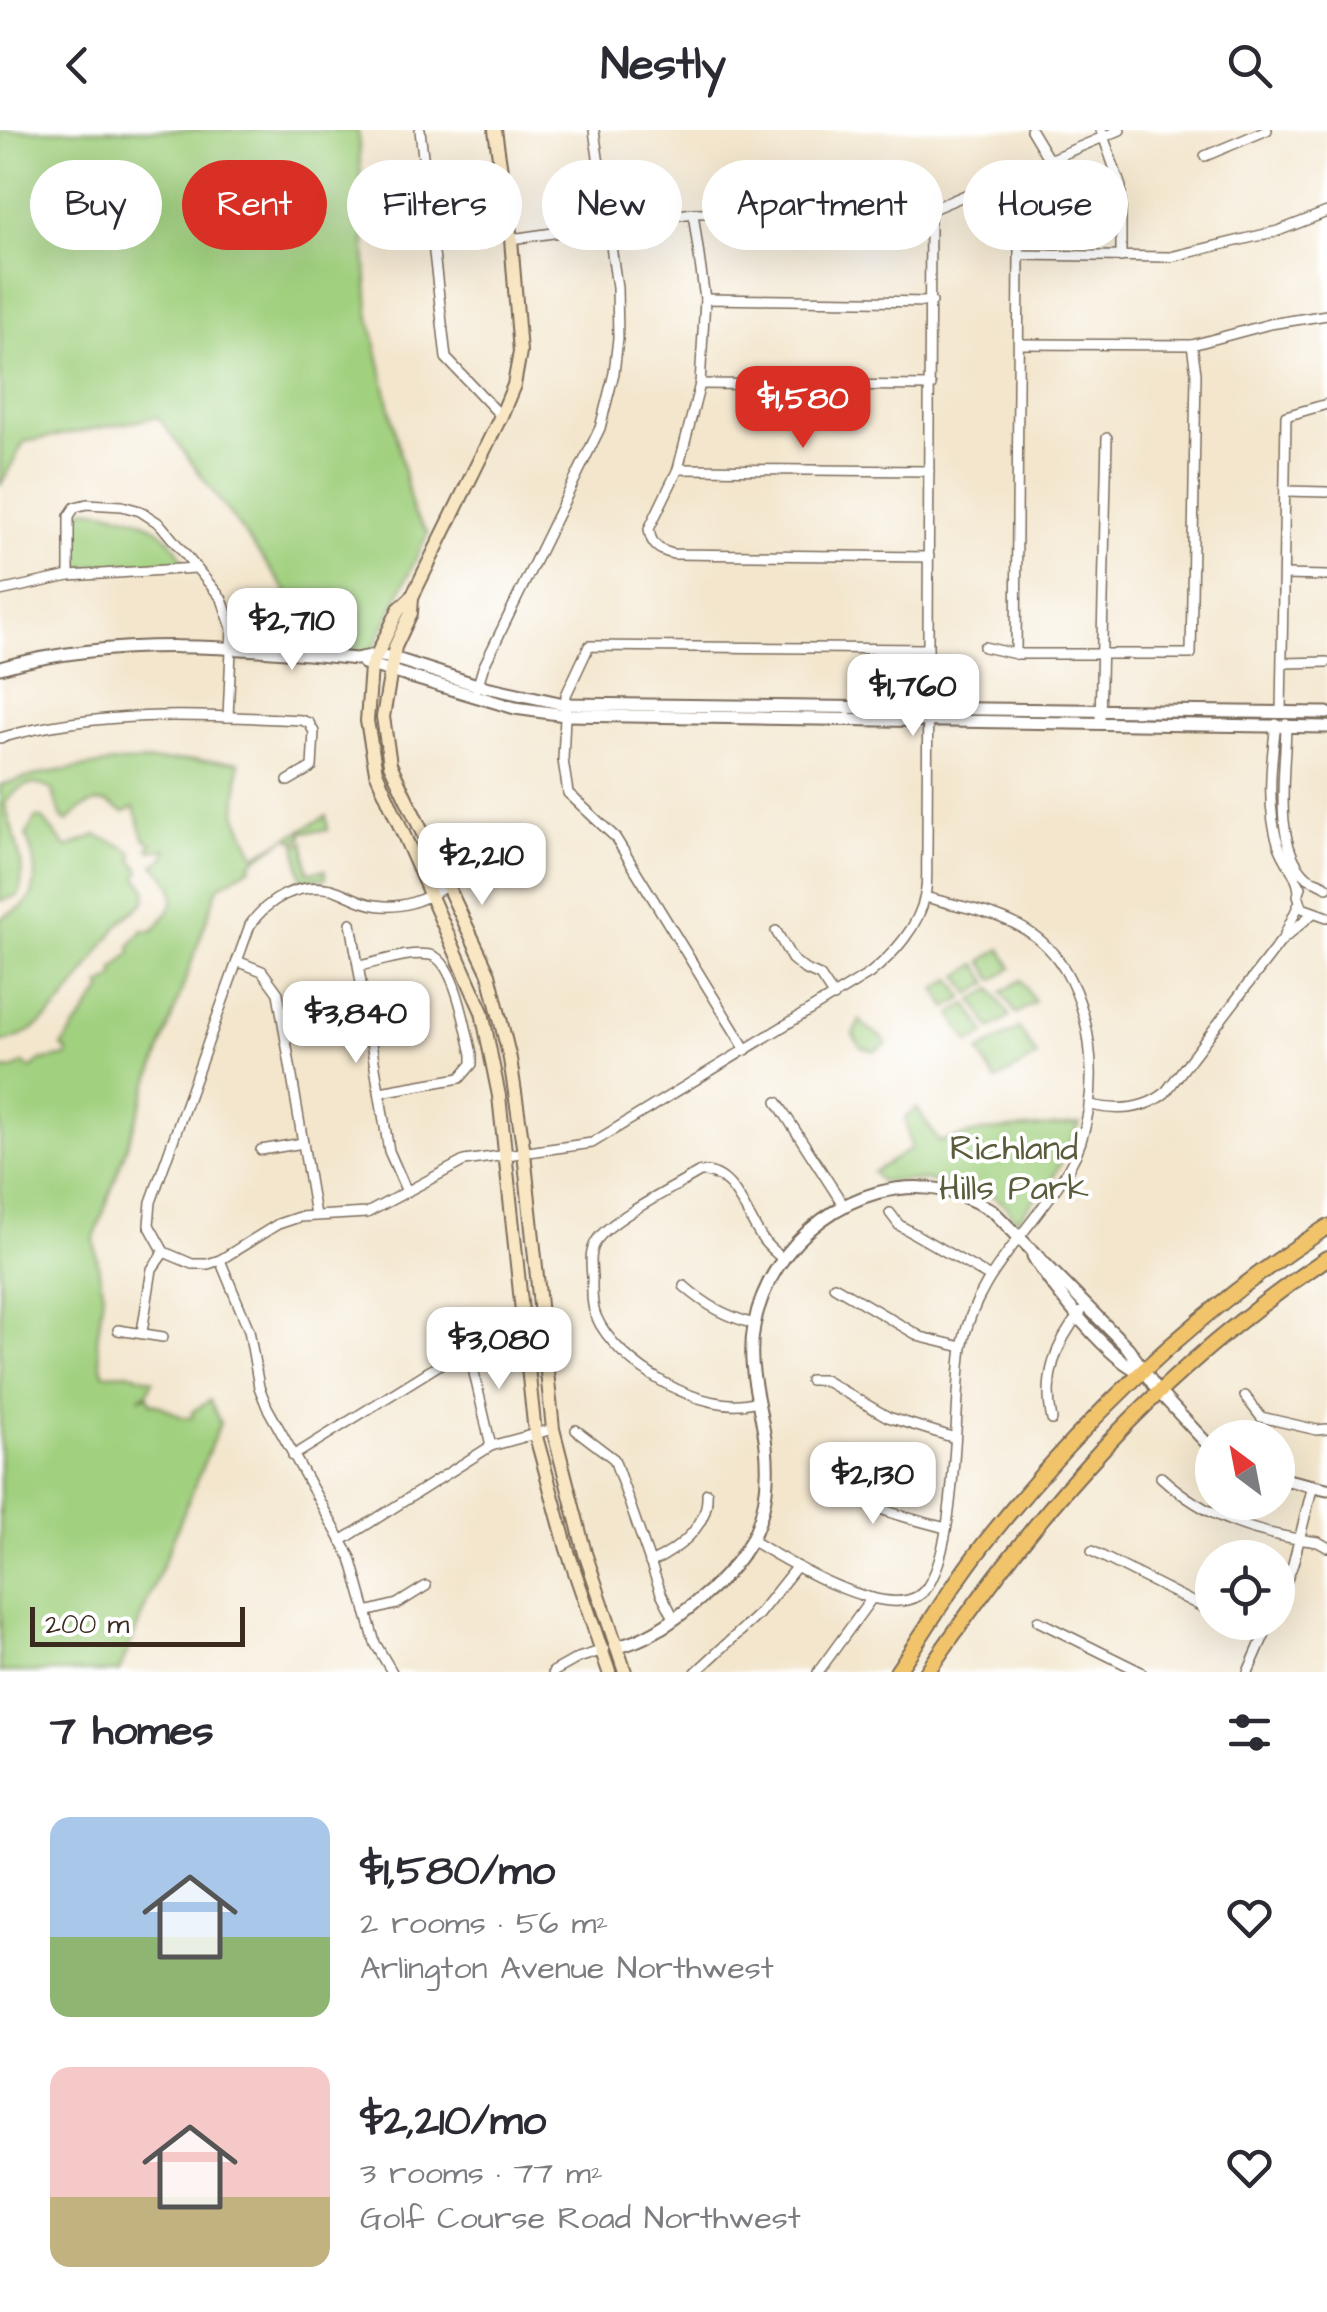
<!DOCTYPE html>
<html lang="en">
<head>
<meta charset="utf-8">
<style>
  :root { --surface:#fff; --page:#f2f2f3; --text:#2b2b33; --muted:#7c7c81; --accent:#d93025 }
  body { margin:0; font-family:"Architects Daughter",sans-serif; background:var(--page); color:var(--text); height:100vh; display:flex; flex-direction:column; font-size:38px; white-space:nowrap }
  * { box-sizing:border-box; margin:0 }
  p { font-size:32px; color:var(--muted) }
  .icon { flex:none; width:55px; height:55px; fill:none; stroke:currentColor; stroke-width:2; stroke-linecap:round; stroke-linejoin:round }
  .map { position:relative; height:1542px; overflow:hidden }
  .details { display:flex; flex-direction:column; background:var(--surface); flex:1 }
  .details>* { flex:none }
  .top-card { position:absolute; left:30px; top:30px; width:1268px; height:90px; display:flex; gap:20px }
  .needle { width:65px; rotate:328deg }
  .tools { position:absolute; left:1195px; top:1290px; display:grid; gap:20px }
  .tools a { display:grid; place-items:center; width:100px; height:100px; border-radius:50%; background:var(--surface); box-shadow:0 10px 40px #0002; font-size:50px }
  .scale { position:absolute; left:30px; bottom:25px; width:215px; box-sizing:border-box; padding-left:10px; border:5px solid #3b2a1e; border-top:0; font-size:28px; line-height:35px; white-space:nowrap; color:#3b2a1e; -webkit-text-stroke:8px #fff; paint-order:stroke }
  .price { position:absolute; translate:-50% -85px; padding:0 22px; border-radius:20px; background:#fff; color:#222; font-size:32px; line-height:65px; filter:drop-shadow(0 2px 5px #0008) }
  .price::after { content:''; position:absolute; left:50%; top:60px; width:30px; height:22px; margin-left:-15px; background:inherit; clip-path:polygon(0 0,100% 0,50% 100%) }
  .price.selected { background:var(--accent); color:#fff }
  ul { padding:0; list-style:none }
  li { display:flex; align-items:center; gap:30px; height:250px; padding:0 50px }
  li span { display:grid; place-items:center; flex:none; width:280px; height:200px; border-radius:20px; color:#555 }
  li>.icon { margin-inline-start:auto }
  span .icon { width:120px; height:120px; fill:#fffc; stroke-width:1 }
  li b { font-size:42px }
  h2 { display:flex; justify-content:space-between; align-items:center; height:120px; padding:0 50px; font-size:42px }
  .pill { padding:0 35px; border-radius:45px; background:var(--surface); box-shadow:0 10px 40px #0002; font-size:35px; line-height:90px }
  .pill.selected { background:var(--accent); color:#fff }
  header { display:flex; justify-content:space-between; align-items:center; height:130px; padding:0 50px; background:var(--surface); font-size:45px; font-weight:700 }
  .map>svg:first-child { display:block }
  .green { fill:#a1d07f; stroke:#6e7d4e; stroke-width:2.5 }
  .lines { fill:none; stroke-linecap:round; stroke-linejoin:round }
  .minor-casing { stroke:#7b6c5b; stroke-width:12 }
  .tertiary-casing { stroke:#7b6c5b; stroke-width:15 }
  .secondary-casing { stroke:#7b6c5b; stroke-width:16 }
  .primary-casing { stroke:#7b6c5b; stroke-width:18 }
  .minor { stroke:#fff; stroke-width:9 }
  .tertiary { stroke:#fff; stroke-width:11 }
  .secondary { stroke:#f9e7c3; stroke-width:12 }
  .primary { stroke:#f1c36a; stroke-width:14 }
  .labels { text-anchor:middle; stroke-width:8; stroke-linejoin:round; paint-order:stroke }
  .park-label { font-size:35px; fill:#5a5c3b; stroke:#fff }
</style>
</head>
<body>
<header><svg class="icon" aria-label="back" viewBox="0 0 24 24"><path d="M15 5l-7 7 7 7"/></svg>Nestly<svg class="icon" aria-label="search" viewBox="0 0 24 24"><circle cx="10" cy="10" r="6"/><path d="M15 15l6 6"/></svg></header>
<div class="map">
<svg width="1327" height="1542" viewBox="0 0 1327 1542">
  <rect width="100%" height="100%" fill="#fff"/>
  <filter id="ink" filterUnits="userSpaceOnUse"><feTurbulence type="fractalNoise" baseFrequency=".01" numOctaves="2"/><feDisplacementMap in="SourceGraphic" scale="20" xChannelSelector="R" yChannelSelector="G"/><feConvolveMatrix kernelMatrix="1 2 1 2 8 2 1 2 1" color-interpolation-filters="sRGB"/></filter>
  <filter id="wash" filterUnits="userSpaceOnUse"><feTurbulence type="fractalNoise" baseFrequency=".0048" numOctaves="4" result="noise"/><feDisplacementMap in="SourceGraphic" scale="40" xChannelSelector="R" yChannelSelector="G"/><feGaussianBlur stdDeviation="2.25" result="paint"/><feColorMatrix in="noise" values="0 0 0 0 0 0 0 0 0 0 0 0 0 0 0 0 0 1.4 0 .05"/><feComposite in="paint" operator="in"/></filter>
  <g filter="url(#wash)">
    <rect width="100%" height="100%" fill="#f3e6cd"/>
    <g class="green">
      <path d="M0,0H358L369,183L413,383L428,403L373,520L301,516L288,463L158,287L24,312L0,356Z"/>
      <path d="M84,379C125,382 167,391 184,433L75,438L74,389Z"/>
      <path d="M195,630L239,632L236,684L255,726L326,686L328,700L302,702L303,707L295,711L288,707L250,733L252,736L218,757L94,1109L103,1164L97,1212L103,1244L129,1243L153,1250L147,1264L138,1268L148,1266L151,1273C167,1275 176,1289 192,1288V1282L210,1270L220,1293L119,1542H0V940L13,939L24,933L30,939L40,931L67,926V921L62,916L103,859L100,855L114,848V839L131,823L130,816L143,800L153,801C177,774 183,761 154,735L163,729L167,719L151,721L148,718L152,714L144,708L134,677L124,682C118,680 113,675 107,673C91,669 76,682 67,692L62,688L52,660C32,649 19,655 5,673C11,704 30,735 18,766L0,771V655L45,643L121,632Z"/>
      <path d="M35,688H42L67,718L96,705C111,713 118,711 133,723L132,730L140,740L137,747L146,759V769C140,779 131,782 123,790C85,833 62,900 0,913V789C7,783 16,782 22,777C43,761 34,725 26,706Z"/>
      <path d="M304,712L308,742L325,740L326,748L302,750L296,714Z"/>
      <path d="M1001,819L1012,838L994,850L982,831Z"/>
      <path d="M977,834L989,853L970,864L959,846Z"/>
      <path d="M952,849L964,868L947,878L936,859Z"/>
      <path d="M1021,850L1035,872L1016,884L1002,862Z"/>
      <path d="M992,859L1010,887L991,899L973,870Z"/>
      <path d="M967,874L986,903L969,913L951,884Z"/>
      <path d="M860,890C867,902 880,902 887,914L875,921L861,917L853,905Z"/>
      <path d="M1019,898L1037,926L996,951L979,922Z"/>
      <path d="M917,978L939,1012L984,1001L1080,994L1054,1046L1017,1090C1011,1084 1006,1076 1000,1071C970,1049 915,1049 880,1051L873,1042L911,1019L905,988Z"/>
    </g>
  </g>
  <g filter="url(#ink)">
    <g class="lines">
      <g class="minor-casing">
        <g id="minor">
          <path d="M420,0L446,228L501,286"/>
          <path d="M1031,0L1049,30"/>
          <path d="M1101,0L1121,57V127"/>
          <path d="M1205,26L1267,0"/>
          <path d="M1015,45L1019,66V125L1016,524"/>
          <path d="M693,83L705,169L700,254L678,339L649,399C651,415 658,420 673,424L929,427"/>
          <path d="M511,109L693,83L930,80L1120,0"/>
          <path d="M1019,125L1170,127L1278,101L1327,82"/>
          <path d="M705,169L932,172"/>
          <path d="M1019,214L1192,215L1270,194L1327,185"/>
          <path d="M700,254L931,256"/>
          <path d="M678,339L929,341"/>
          <path d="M1285,361L1327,362"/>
          <path d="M1284,445L1327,446"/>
          <path d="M69,446V386L75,377L87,374L122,376L140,381L160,394L222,469L232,498L228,587"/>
          <path d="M0,461L69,446L196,438"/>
          <path d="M984,517L1016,524H1191L1196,243L1192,215"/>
          <path d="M1284,533L1327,532"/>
          <path d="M477,558L483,538L600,298L614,243L618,208L617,157L594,0"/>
          <path d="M1281,583L1286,286L1327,274"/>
          <path d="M1100,591L1107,308"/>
          <path d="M1276,594C1271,632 1266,680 1279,716C1285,733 1297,743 1299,761"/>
          <path d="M1286,594C1286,637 1271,714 1307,747C1313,752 1320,751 1327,757"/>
          <path d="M0,608C99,579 199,585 301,590L309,593L314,602L312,637L288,651"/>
          <path d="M448,755C426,769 402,780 375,775C359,773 346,763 331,759C298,752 268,769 250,795L151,1072L149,1095L164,1122L192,1134H208L220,1130L278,1094L299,1087L367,1083L464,1031L592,1013L869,844C893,825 919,797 925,765C928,753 926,737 927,724L930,80"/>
          <path d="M1301,757L1298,765L1302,778L1327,787"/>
          <path d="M351,793L389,1021L407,1062"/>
          <path d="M776,801L792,829L804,839L820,846L834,867"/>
          <path d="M1285,804L1299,774"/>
          <path d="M237,831L262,841L278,863L315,1085"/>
          <path d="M359,836C380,832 409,821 430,825C455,829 466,901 472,924V934L460,948L380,962"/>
          <path d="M746,920L615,707L568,663L563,630L566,565L589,516L928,519"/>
          <path d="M777,972L844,1076"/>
          <path d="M1091,975C1117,981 1144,980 1165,963L1281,811L1312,784"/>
          <path d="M261,1020L303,1013"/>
          <path d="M890,1083L899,1095L990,1147"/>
          <path d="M220,1130L249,1200L259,1257L267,1277L351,1428L375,1513L392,1542"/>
          <path d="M684,1156C707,1176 726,1186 754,1194"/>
          <path d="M834,1156L921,1207L962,1217"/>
          <path d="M118,1200L163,1207"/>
          <path d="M142,1202L152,1139L164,1122"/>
          <path d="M810,1250H824L888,1287L955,1308"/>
          <path d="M1245,1266L1261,1287L1317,1300L1327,1299"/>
          <path d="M756,1271C705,1288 616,1234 596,1186C591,1174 592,1160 592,1147C591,1134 589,1122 597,1110C611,1089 675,1057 700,1042C735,1039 746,1088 764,1111C769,1118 776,1123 783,1129"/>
          <path d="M1052,1290C1043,1248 1055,1214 1081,1182"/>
          <path d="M576,1300L614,1329L661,1463L674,1488"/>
          <path d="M293,1326L468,1217L491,1316"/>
          <path d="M1161,1347C1207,1389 1257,1404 1318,1412L1327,1417"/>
          <path d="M823,1348C859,1376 903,1387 946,1398"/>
          <path d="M751,1410C786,1431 880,1489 918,1466C959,1441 954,1268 962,1218C974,1145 1034,1099 1069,1038C1107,973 1097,849 1032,804C1001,782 961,777 925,767"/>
          <path d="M341,1411L491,1316L553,1299"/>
          <path d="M1092,1421L1212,1482"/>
          <path d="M650,1433C678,1420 709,1396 707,1363"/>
          <path d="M1278,1474L1293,1434L1313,1355"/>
          <path d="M366,1482L397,1474L426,1456"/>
          <path d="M1038,1491L1141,1542"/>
          <path d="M1234,1492L1264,1507"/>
          <path d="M553,1542L578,1528L604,1520"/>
          <path d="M696,1542L758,1485L797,1436"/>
          <path d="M818,1542L872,1468"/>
          <path d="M1248,1542L1270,1492"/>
        </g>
      </g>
      <g class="tertiary-casing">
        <g id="tertiary">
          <path d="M364,533L515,578L565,585L1327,597"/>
          <path d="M0,538C116,506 238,516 356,529L376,525L393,528L477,555L564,574L1327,583"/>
          <path d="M1033,1126C1049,1154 1112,1234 1142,1242"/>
          <path d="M1278,1348L1327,1359"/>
          <path d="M616,1517C647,1511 678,1488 701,1468C752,1426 773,1383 766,1316C761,1275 746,1239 754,1196C769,1112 856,1043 943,1060C961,1064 976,1072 992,1080L1128,1218L1158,1261L1212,1319"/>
        </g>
      </g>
      <g class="secondary-casing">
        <g id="secondary">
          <path d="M495,0L511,109L520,222L514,255L501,286L412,467L411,483L395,517L383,587L390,634L489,844L510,929L524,1023L553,1299L585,1423L625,1542"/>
          <path d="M412,467L399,479L371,537L367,591L376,642L482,882L499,966L535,1303L567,1419L609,1542"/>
        </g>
      </g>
      <g class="primary-casing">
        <g id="primary">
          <path d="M897,1542C928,1496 957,1447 992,1404C1087,1286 1199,1179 1327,1097"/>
          <path d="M927,1542C1043,1373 1156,1243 1327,1128"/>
        </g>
      </g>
      <use href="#minor" class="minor"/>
      <use href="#tertiary" class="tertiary"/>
      <use href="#secondary" class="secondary"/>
      <use href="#primary" class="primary"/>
    </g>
  </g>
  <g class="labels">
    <g class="park-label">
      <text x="1014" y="1029">Richland<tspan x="1014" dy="40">Hills Park</tspan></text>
    </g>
  </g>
</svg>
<div class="tools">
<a><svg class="needle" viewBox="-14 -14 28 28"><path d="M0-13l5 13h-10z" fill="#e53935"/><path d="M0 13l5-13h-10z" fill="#7c7c81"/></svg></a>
<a><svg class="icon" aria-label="locate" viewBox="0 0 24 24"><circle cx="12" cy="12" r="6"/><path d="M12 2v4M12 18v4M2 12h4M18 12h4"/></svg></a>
</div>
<div class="scale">200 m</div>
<b class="price selected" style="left:803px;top:321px">$1,580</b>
<b class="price" style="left:292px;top:543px">$2,710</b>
<b class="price" style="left:913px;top:609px">$1,760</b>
<b class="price" style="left:482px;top:778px">$2,210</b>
<b class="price" style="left:356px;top:936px">$3,840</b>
<b class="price" style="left:499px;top:1262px">$3,080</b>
<b class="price" style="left:873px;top:1397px">$2,130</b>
<div class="top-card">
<a class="pill">Buy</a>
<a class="pill selected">Rent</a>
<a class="pill">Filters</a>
<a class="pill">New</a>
<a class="pill">Apartment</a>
<a class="pill">House</a>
</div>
</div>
<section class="details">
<h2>7 homes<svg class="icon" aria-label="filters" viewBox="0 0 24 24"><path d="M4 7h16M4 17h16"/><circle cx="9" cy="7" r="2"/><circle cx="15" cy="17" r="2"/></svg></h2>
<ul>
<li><span style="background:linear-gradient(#a9c7e8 60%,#8fb573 0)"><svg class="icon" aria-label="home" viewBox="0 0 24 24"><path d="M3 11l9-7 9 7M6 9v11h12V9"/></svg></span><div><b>$1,580/mo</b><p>2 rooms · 56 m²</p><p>Arlington Avenue Northwest</p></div><svg class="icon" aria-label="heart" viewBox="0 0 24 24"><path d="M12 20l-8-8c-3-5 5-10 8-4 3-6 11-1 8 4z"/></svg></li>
<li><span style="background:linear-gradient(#f6c9c9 65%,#c2b280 0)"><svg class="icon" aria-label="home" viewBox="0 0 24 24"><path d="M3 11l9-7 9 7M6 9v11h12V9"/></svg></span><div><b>$2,210/mo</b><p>3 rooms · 77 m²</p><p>Golf Course Road Northwest</p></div><svg class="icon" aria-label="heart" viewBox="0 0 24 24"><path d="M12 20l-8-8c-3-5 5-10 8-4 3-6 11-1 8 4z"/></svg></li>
</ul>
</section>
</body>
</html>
